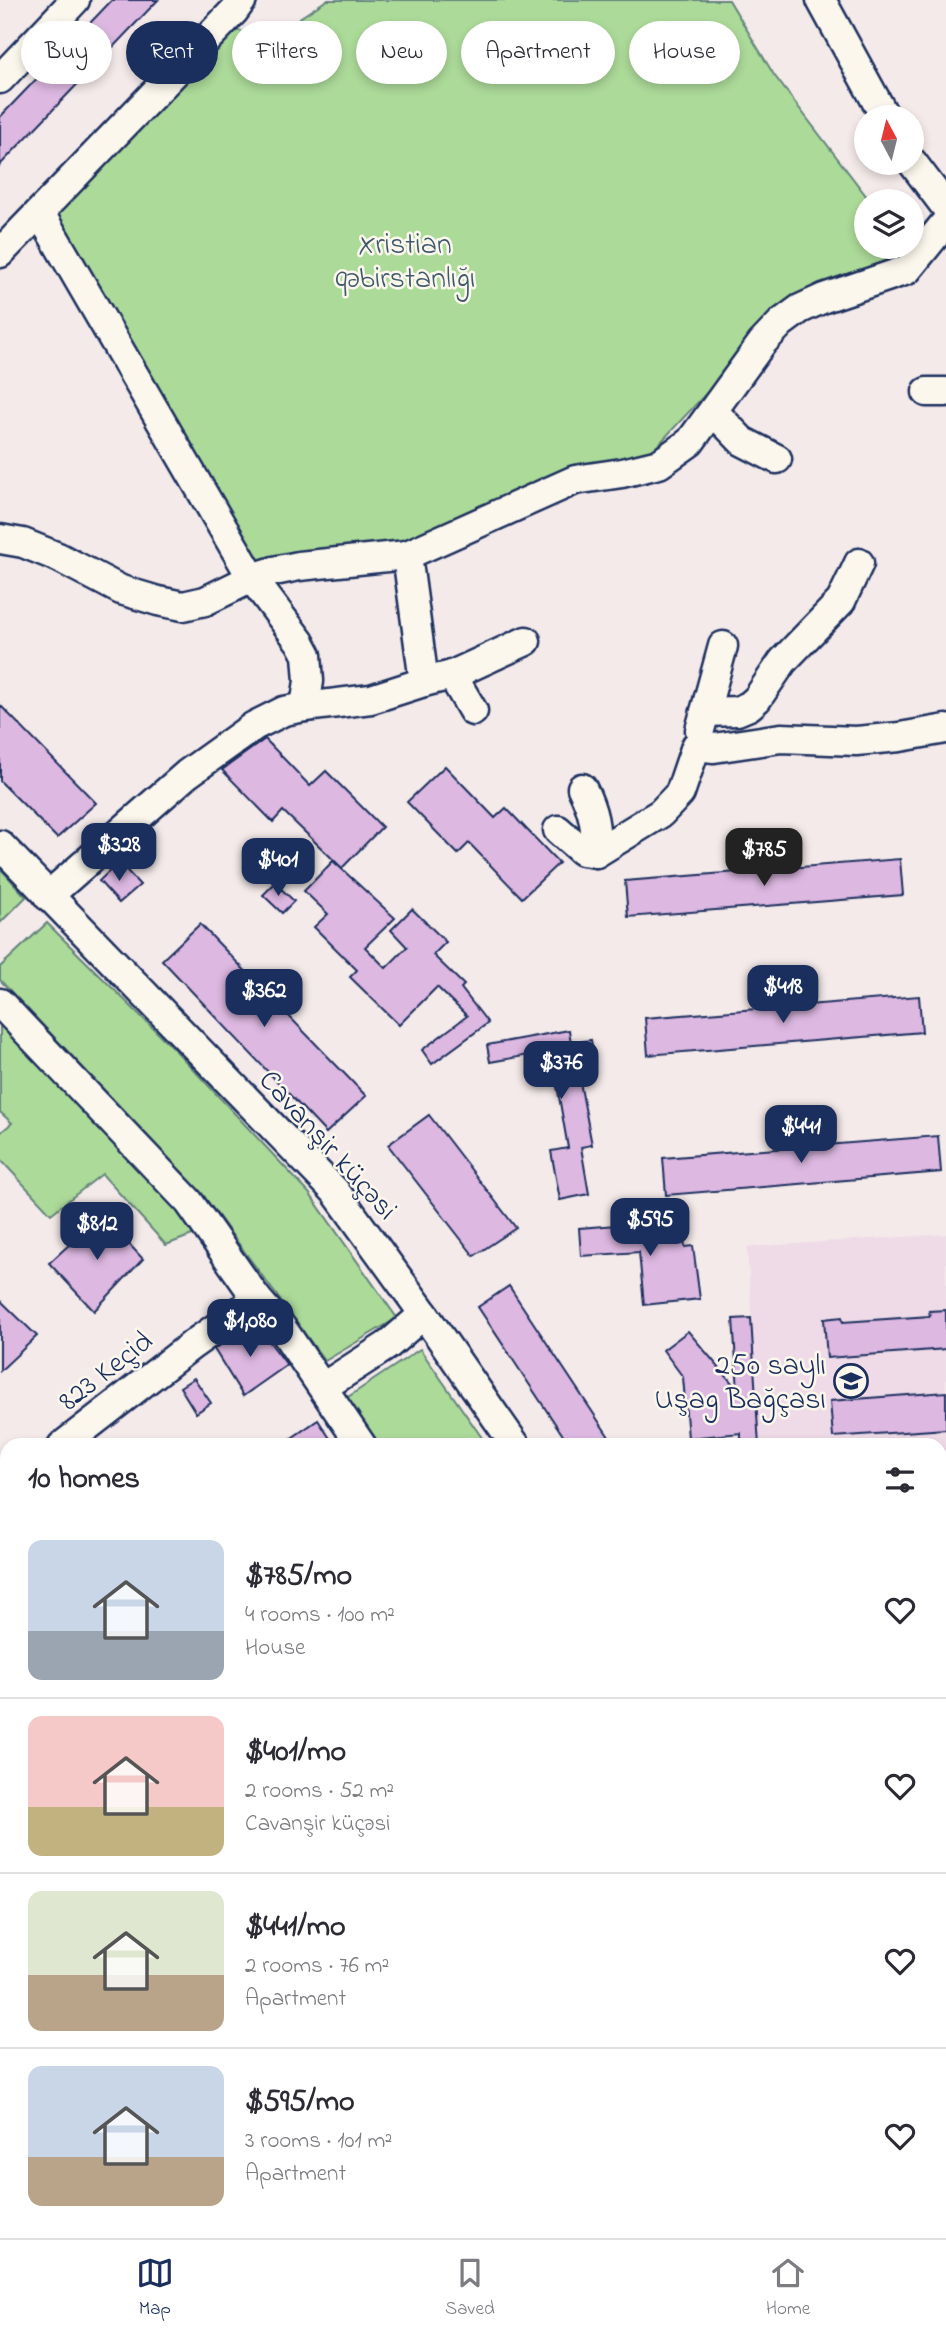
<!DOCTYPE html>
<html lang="en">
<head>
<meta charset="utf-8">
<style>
  :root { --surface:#fff; --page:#f2f2f3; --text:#2b2b33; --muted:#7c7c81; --line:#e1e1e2; --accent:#1b2f5e }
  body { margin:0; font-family:"Indie Flower",sans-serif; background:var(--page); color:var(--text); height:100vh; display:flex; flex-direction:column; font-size:26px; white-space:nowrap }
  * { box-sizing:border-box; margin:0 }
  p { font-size:23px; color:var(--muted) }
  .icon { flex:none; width:38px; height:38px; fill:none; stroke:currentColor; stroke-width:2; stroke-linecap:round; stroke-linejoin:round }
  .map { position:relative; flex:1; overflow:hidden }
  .side { position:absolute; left:0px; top:1438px; width:947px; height:800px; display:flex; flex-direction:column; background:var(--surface); border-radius:21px 21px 0 0; box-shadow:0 4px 10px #0003 }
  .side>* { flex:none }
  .banner { position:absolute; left:21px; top:21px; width:905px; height:63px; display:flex; gap:14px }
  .needle { width:46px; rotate:353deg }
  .buttons { position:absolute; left:854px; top:105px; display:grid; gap:14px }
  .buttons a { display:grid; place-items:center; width:70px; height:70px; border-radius:50%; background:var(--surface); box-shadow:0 4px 10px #0003; font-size:35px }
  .price { position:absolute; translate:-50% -60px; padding:0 16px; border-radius:14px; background:var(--accent); color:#fff; font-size:23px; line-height:46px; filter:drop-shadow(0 2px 4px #0008) }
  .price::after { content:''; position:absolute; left:50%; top:42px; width:21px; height:16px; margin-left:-10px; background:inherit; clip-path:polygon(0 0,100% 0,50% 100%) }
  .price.active { background:#222; color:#fff }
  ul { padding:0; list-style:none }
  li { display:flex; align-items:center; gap:21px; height:175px; padding:0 28px }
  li+li { border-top:2px solid var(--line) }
  li span { display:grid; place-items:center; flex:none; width:196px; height:140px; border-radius:14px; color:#555 }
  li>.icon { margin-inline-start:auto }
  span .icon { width:84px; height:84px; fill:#fffc; stroke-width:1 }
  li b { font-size:30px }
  h2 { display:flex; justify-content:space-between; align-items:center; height:84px; padding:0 28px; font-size:30px }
  .tag { padding:0 24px; border-radius:32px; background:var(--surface); box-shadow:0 4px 10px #0003; font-size:24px; line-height:63px }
  .tag.active { background:var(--accent); color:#fff }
  .dock { display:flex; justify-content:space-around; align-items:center; height:98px; border-top:2px solid var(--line); background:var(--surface); font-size:19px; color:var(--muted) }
  .dock a { display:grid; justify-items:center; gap:4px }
  .dock .active { color:var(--accent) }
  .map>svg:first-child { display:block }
  .built { fill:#eedbe7 }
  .green { fill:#acda99; stroke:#64847c; stroke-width:2 }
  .building { fill:#ddb8e1; stroke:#1b2f5e; stroke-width:2 }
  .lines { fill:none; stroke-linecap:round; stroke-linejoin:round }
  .minor-casing { stroke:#1b2f5e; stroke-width:33 }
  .major-casing { stroke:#1b2f5e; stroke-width:40 }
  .minor { stroke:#fbf7ec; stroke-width:28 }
  .major { stroke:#fbf7ec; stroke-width:35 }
  .labels { text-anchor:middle; stroke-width:5; stroke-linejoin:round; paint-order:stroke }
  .park-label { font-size:30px; fill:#3f5a6d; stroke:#fbf7ec }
  .street-label { font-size:30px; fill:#1b2f5e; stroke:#fbf7ec }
  .poi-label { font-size:30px; fill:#1b2f5e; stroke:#fbf7ec; text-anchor:end }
</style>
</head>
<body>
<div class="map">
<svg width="946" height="2238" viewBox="0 0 946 2238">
  <rect width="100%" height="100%" fill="#f5eaea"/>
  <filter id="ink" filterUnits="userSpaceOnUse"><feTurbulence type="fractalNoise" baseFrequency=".0143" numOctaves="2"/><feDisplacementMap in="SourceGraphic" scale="14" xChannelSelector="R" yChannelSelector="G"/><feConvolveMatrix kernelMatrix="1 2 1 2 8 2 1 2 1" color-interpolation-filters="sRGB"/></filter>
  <g filter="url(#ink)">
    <path class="built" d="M946,1234V1499H940V1446H760L747,1247Z"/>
    <g class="green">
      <path d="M327,0H729L774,75L870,201H866V247H896L905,264L766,329L647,457L409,543L255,563L54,214L236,30L269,38Z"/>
      <path d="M0,868L26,897L0,923Z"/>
      <path d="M47,923L177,1052L309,1193L397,1318L325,1361L199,1190L0,980V967Z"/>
      <path d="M0,1020L200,1232L166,1245L102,1174L51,1214L0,1159V1133L12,1123L0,1112Z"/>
      <path d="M420,1349L487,1445H367L339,1403Z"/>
      <path d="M0,2091L7,2105V2231H102L105,2238H0Z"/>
    </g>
    <g class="building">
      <path d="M112,0H158L0,165V117Z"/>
      <path d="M0,705L96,803L57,838L0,781Z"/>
      <path d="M265,739L310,786L326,771L382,827L342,868L283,811L273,822L222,770Z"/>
      <path d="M445,766L495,818L506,808L559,863L522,898L469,843L458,854L407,802Z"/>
      <path d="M900,859L903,895L628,917L625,881Z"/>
      <path d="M333,861L395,918L365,947L386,968L407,947L391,930L412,909L446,942L433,955L464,985L461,988L488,1023L432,1064L422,1050L467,1016L437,987L399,1025L350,977L357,970L314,927L328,914L304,891Z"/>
      <path d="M119,862L140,885L119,903L99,881Z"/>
      <path d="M275,883L294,901L282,913L263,895Z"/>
      <path d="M200,924L366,1096L326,1133L162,960Z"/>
      <path d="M919,996L922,1032L648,1055L645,1018Z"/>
      <path d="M569,1030L571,1043L591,1040L594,1058L576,1061L592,1145L581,1147L589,1194L560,1200L551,1151L568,1148L551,1051L490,1062L487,1045Z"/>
      <path d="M429,1115L516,1228L474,1256L388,1145Z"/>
      <path d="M938,1136L941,1172L666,1195L663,1158Z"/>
      <path d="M102,1215L143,1259L94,1311L49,1263Z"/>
      <path d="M655,1222L656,1231L683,1229L685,1247L693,1246L700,1299L644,1305L639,1252L581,1256L579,1228Z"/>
      <path d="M509,1286L615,1446H570L478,1307Z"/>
      <path d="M0,1300L37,1336L0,1371Z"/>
      <path d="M946,1310V1349L827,1358L824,1319L842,1317L843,1322L930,1316L929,1311Z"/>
      <path d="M751,1318L759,1446H741V1433L688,1438L683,1377L663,1350L688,1331L738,1390L733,1319Z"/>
      <path d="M256,1324L287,1365L243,1396L214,1349Z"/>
      <path d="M194,1378L211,1403L196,1413L180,1387Z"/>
      <path d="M946,1392V1429L833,1437L830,1401Z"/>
      <path d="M318,1420L335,1446H280Z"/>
    </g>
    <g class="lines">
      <g class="minor-casing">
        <g id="minor">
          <path d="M821,0L885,117"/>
          <path d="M0,79L75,0"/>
          <path d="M912,162L946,207"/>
          <path d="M40,213L252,578L300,642L307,655L309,681L305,707"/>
          <path d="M0,253L234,11L242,0"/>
          <path d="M927,392H946"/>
          <path d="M713,411L742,441L777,459"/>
          <path d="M0,539L23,543L58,557L121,590L158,601L183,606L205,601L252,578L274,571L299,566L407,555L575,480L622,473L659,464L690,442L762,343L781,323L800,309L824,298L907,270L946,222"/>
          <path d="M407,555L424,682"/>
          <path d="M452,675L526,641"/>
          <path d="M705,712L737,711L749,706L757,699L783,661L841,601L859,563"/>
          <path d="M700,730L723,646"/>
          <path d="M582,788C594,812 596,826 596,853"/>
          <path d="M558,830L582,851L596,853L661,813L680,793L696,746L714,748L781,738L856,741L900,737L946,729"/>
          <path d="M0,845L335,1191L424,1314L516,1446"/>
          <path d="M48,896L187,774L254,726L284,711L305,707L371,699L424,682L452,675L473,711"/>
          <path d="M0,1003L189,1202L257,1299L282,1328L362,1446"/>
          <path d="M323,1387L388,1345L424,1314"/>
          <path d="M62,1446L192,1345L257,1299"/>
          <path d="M0,1493L7,1488"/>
          <path d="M940,1897L946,1888"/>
        </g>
      </g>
      <g class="major-casing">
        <g id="major">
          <path d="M940,2032L946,2028"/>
          <path d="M719,2238L727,2231"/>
        </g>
      </g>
      <use href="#minor" class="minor"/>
      <use href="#major" class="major"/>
    </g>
  </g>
  <defs>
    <g id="school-ring" transform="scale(1.75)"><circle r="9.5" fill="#fbf7ec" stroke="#1b2f5e" stroke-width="1.5"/><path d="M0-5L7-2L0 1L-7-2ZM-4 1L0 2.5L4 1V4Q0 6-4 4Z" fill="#1b2f5e"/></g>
  </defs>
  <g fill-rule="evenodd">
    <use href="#school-ring" x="851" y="1381"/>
  </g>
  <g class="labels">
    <g class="park-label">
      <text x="405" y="253">Xristian<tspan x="405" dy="34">qəbirstanlığı</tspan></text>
    </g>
    <g class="street-label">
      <text transform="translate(329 1144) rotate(48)" y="10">Cavanşir küçəsi</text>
      <text transform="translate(105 1370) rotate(-38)" y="10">823 Keçid</text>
    </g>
    <g class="poi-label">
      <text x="826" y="1374">250 saylı<tspan x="826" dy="34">Uşag Bağçası</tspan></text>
    </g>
  </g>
</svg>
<div class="buttons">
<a><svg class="needle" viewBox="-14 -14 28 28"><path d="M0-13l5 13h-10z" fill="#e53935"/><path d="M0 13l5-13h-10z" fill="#7c7c81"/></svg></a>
<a><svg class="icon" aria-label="layers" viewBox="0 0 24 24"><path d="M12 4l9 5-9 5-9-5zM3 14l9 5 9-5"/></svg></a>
</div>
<b class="price" style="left:119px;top:883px">$328</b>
<b class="price active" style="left:764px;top:888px">$785</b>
<b class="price" style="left:278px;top:898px">$401</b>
<b class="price" style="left:783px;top:1025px">$418</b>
<b class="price" style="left:264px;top:1029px">$362</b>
<b class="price" style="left:561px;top:1101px">$376</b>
<b class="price" style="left:801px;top:1165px">$441</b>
<b class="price" style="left:650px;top:1258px">$595</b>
<b class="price" style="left:97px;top:1262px">$812</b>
<b class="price" style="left:250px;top:1359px">$1,080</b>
<div class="banner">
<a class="tag">Buy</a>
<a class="tag active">Rent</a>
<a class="tag">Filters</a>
<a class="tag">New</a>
<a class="tag">Apartment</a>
<a class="tag">House</a>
</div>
<section class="side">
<h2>10 homes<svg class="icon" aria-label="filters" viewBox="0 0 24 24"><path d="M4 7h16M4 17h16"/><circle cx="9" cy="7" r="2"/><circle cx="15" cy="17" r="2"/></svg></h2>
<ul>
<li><span style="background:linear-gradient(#c9d6e8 65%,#9aa5b1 0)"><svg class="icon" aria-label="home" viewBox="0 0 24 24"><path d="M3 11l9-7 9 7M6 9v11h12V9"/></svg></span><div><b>$785/mo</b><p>4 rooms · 100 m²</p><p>House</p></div><svg class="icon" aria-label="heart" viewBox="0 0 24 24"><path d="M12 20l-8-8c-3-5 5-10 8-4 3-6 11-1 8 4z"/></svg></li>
<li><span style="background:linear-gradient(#f6c9c9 65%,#c2b280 0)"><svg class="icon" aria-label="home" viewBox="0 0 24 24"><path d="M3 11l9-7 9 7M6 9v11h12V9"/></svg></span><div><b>$401/mo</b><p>2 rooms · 52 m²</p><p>Cavanşir küçəsi</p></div><svg class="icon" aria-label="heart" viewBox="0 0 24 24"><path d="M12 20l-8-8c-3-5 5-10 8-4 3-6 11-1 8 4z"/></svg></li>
<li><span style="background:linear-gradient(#dfe7d0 60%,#b9a48a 0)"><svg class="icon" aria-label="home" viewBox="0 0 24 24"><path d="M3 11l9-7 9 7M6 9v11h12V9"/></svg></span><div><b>$441/mo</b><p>2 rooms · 76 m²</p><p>Apartment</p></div><svg class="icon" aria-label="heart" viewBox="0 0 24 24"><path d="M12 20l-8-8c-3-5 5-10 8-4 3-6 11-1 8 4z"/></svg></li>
<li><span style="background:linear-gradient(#c9d6e8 65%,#b9a48a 0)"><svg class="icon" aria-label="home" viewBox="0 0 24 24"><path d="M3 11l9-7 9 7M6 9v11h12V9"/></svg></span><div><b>$595/mo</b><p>3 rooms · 101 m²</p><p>Apartment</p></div><svg class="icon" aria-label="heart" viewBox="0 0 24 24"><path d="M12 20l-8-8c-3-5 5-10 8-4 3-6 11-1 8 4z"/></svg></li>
</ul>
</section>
</div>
<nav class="dock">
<a class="active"><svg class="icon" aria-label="map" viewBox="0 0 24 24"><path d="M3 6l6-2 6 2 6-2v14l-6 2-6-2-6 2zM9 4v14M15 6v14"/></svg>Map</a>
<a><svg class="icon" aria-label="saved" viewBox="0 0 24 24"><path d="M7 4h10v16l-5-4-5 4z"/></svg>Saved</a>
<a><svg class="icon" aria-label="home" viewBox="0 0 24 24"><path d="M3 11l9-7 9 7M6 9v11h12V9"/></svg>Home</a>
</nav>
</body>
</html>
